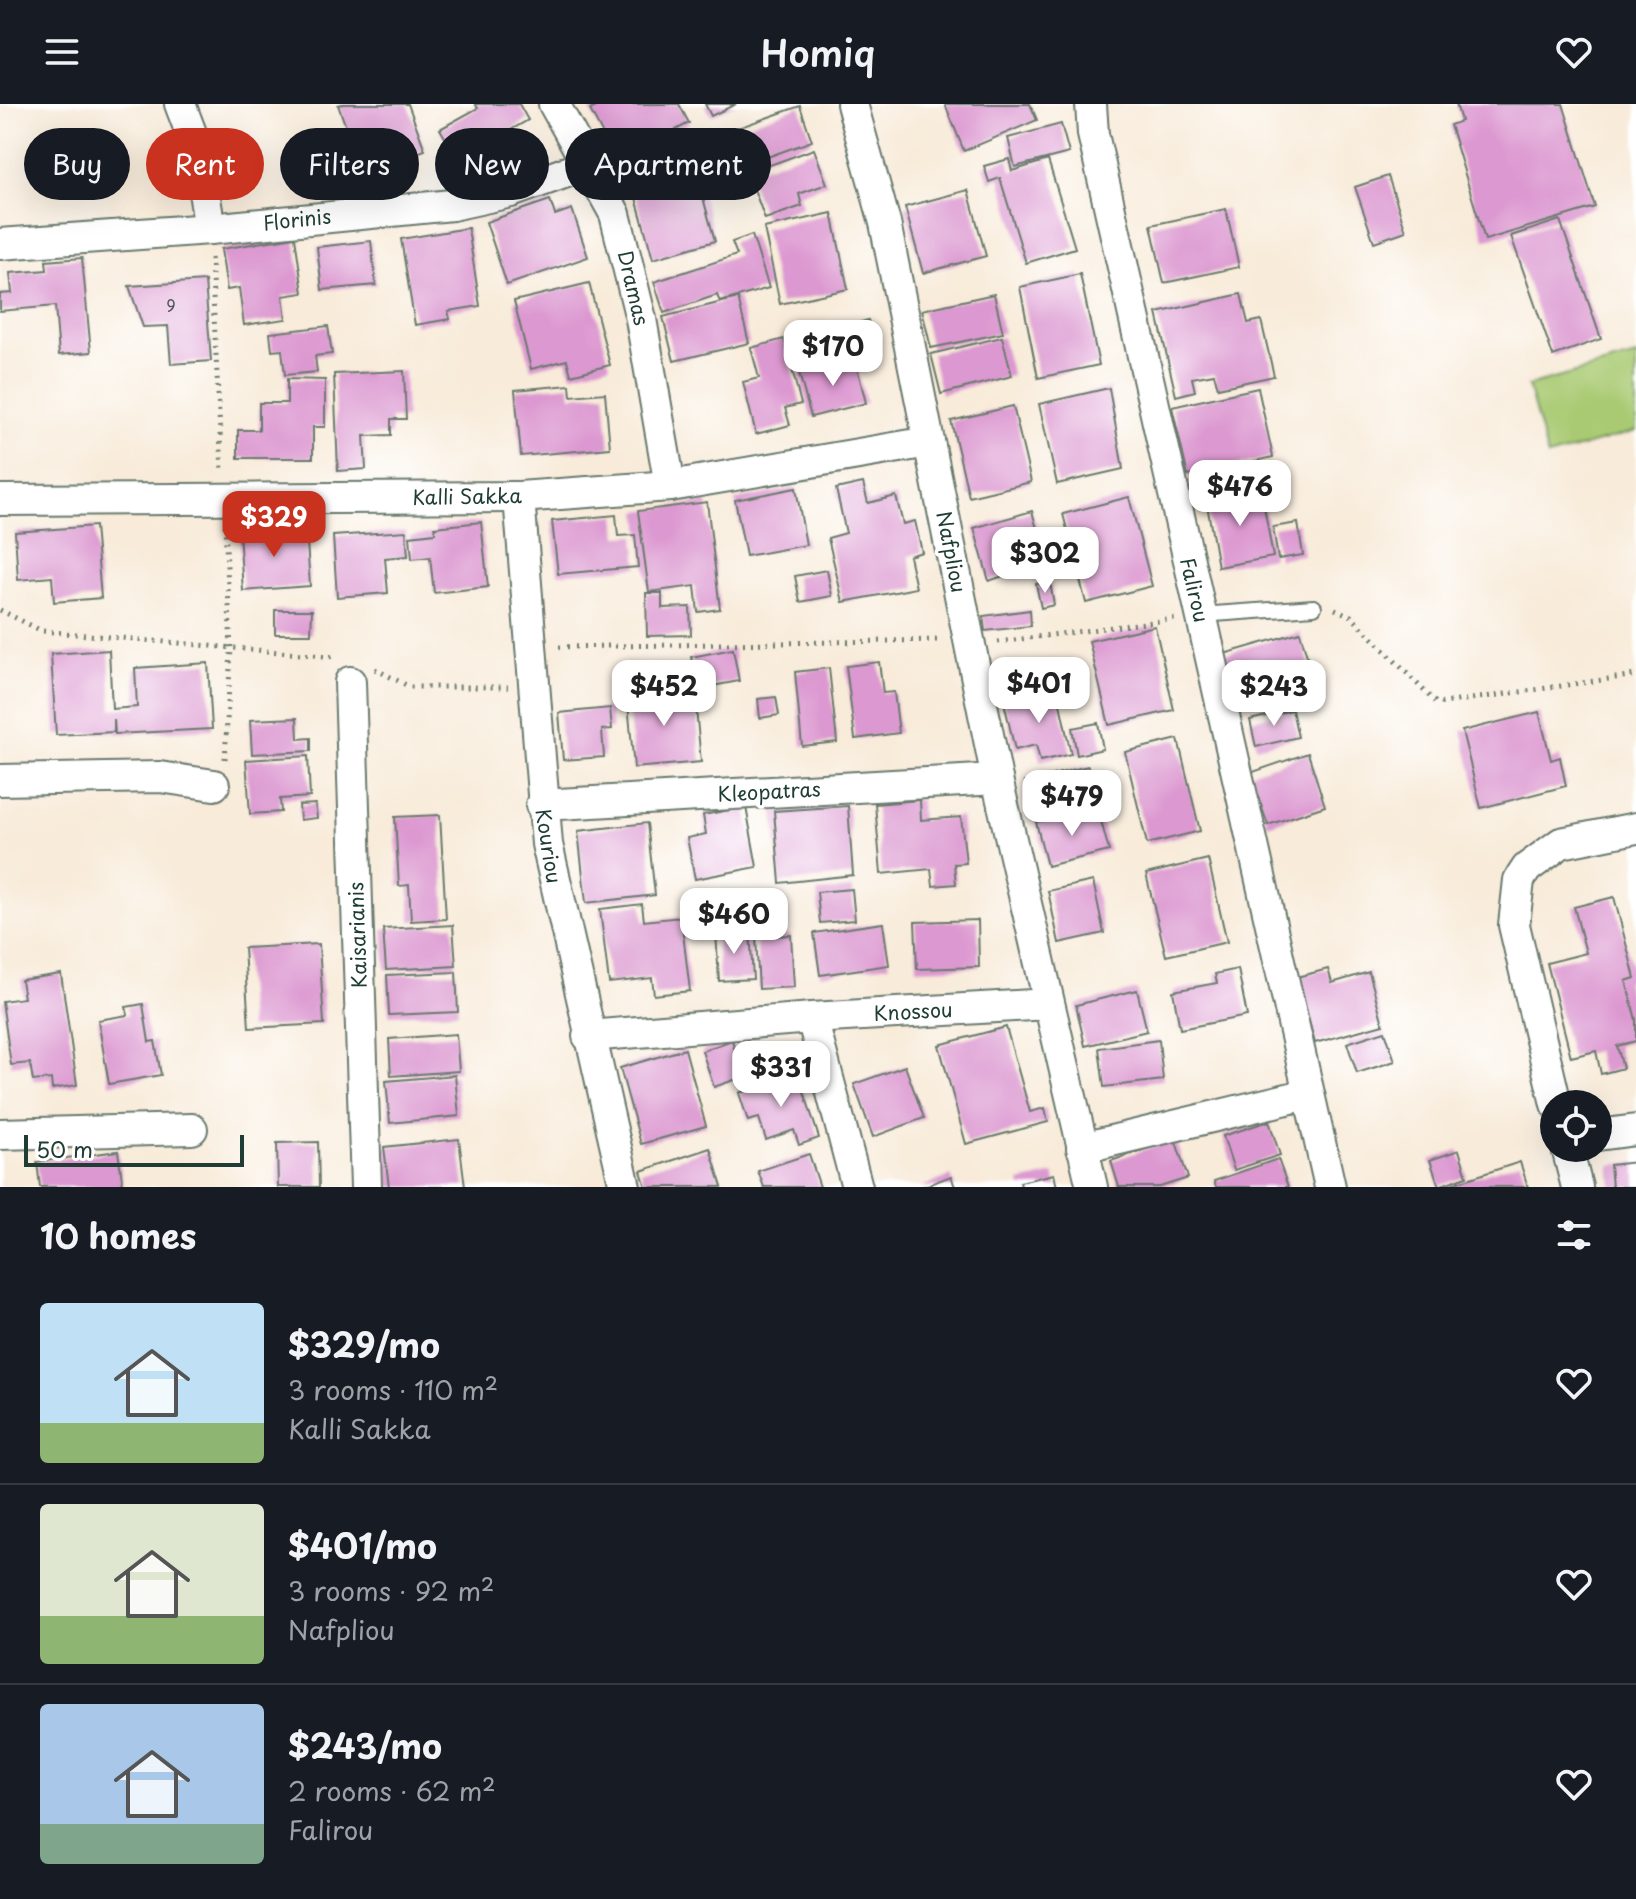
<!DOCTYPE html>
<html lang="en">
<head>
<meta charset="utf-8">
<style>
  :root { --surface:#171b24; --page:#20242c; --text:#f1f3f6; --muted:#9ea1a6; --line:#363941; --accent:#c8321e }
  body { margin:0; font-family:"Playpen Sans",sans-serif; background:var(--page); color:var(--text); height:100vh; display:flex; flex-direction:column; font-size:30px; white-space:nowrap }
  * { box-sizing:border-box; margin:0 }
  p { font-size:26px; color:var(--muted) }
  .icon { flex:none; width:44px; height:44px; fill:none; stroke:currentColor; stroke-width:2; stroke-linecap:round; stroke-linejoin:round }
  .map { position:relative; height:1083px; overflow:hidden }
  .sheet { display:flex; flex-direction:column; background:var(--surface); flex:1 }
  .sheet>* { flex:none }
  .banner { position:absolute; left:24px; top:24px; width:800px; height:72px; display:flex; gap:16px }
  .controls { position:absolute; left:1540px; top:986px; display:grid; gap:16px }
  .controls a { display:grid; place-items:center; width:72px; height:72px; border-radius:50%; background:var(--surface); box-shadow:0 8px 32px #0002; font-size:40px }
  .scale { position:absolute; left:24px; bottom:20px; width:220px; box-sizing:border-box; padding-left:8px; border:4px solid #1f3d34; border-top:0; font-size:22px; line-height:28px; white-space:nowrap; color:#1f3d34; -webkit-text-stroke:6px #fff; paint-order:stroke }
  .price { position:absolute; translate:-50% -68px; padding:0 18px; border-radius:16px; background:#fff; color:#222; font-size:26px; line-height:52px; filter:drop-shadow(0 2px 4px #0008) }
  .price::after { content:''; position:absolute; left:50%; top:48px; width:24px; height:18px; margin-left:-12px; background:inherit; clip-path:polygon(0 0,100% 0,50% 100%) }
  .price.on { background:var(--accent); color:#fff }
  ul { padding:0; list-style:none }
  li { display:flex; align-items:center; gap:24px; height:200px; padding:0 40px }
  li+li { border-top:2px solid var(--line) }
  li span { display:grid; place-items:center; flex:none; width:224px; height:160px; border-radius:8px; color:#555 }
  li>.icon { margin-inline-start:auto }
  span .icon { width:96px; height:96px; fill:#fffc; stroke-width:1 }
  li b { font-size:34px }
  h2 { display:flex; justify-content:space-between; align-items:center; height:96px; padding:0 40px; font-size:34px }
  .tag { padding:0 28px; border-radius:36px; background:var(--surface); box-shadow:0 8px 32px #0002; font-size:28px; line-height:72px }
  .tag.on { background:var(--accent); color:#fff }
  header { display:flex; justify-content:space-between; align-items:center; height:104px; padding:0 40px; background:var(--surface); font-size:36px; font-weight:600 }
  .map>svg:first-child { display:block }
  .green { fill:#a9ca72; stroke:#648453; stroke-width:2 }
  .building { fill:#dc98d0 }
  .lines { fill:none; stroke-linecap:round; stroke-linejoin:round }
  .service-casing { stroke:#6b7a6e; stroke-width:18 }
  .minor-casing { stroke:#6b7a6e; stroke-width:34 }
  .path { stroke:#6b7a6e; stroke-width:5; stroke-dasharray:2 6; stroke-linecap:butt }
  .service { stroke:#fff; stroke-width:14 }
  .minor { stroke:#fff; stroke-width:30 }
  .labels { text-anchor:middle; stroke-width:7; stroke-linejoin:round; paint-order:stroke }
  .number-label { font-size:16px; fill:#4e545b }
  .street-label { font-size:20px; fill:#1f3d34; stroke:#fff }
</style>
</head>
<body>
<header><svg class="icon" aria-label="menu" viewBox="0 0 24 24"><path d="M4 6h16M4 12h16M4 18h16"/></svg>Homiq<svg class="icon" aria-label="heart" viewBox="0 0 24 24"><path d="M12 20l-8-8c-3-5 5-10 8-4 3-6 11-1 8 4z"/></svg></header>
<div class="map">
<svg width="1636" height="1083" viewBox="0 0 1636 1083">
  <rect width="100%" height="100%" fill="#fff"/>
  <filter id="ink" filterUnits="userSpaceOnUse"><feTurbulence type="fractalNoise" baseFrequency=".0125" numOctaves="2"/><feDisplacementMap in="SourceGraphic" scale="16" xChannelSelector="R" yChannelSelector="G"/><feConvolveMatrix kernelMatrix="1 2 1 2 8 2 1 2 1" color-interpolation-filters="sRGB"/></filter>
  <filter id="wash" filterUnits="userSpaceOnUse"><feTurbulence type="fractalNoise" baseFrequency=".006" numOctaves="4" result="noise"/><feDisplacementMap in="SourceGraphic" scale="32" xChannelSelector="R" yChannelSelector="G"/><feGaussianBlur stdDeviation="1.8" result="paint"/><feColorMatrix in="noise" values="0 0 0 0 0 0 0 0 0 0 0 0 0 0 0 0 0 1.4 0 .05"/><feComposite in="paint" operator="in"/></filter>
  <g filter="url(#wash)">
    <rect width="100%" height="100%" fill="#f8ebd9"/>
    <path class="green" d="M1636,252V327L1548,353L1528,282Z"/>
    <g id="blocks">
      <g class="building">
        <path d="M343,0H408L425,46L363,69L338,1Z"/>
        <path d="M475,0H519L528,16L458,56L440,25L478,4Z"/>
        <path d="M602,0H679L689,19L672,28L680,43L660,54L651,39L617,57L590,6Z"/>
        <path d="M705,0H736L711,12Z"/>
        <path d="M945,0H1030L1037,16L964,47Z"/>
        <path d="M1456,0H1563L1595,103L1485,136L1450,21L1461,17Z"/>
        <path d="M800,2L812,37L745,61L732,26Z"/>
        <path d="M1061,20L1069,49L1015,63L1008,34Z"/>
        <path d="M715,32L731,70L708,80L693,42Z"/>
        <path d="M814,45L827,80L799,90L802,102L765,115L748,69Z"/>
        <path d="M1009,55L1012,67L1048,56L1075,144L1026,159L1000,74L989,78L984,62Z"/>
        <path d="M695,65L715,137L653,155L633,83Z"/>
        <path d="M1388,72L1406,127L1374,138L1355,83Z"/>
        <path d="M968,86L986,152L923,169L905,103Z"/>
        <path d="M550,96L555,111L572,105L588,153L507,181L486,118Z"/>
        <path d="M1226,105L1239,163L1164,179L1151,121Z"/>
        <path d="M832,109L848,185L780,200L764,124Z"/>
        <path d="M1560,116L1601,235L1553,252L1511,132Z"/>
        <path d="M468,124L480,202L448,207L450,215L415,221L401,135Z"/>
        <path d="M752,131L769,184L720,198L717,191L664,209L654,178L737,151L732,138Z"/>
        <path d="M295,133L303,189L283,192L286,215L244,221L239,184L227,186L221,145Z"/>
        <path d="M371,137L376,181L322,186L317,143Z"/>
        <path d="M82,154L91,248L59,251L55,202L0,207V190L12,189L10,169L47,166L46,157Z"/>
        <path d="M1080,170L1099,261L1038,274L1020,183Z"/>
        <path d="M205,177L211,257L171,260L168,222L143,223L129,182Z"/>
        <path d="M589,179L610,261L571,271L567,256L531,265L514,197Z"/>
        <path d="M994,190L1003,229L931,244L922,206Z"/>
        <path d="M1241,190L1248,219L1261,216L1274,272L1218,284L1214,270L1192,274L1195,287L1176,292L1157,209Z"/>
        <path d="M738,194L749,239L674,257L663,213Z"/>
        <path d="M868,216L877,241L851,250L843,224Z"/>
        <path d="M328,222L332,250L315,252L317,268L285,271L282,246L272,247L270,229Z"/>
        <path d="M1002,233L1012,272L941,290L931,250Z"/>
        <path d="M784,235L801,300L785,304L790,321L756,330L743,278L759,274L751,244Z"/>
        <path d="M855,255L866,299L811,313L799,269Z"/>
        <path d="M404,267L406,315H391V331L364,332L366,365L338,367L334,270Z"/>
        <path d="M287,275L325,276V323H313V354H238V326H259V299H287Z"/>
        <path d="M570,281L571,292L605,289L610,344L521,352L515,286Z"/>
        <path d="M1109,284L1123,365L1057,380L1039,300Z"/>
        <path d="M1258,284L1273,353L1188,372L1172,303Z"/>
        <path d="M1013,302L1031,378L969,393L951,317Z"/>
        <path d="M863,379L868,399L896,392L903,420L915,417L922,448L909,452L916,484L843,498L828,434L846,429L836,385Z"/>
        <path d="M796,384L806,441L746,452L735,396Z"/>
        <path d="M1261,385L1273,453L1218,463L1206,395Z"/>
        <path d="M1129,393L1152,482L1086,499L1063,410Z"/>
        <path d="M707,398L720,505L698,508L695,482L649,488L638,407Z"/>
        <path d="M1032,407L1046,457L989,477L974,424Z"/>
        <path d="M616,411L618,432L635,431L638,463L558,470L552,417Z"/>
        <path d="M481,418L488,483L434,489L430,453L412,455L410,432L435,429V423Z"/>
        <path d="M1298,419L1303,451L1278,455L1273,423Z"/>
        <path d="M95,422L101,494L54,498L52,473L18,476L15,428Z"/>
        <path d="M306,423L310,482L243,487L239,428Z"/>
        <path d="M406,427L408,452L385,454L388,489L337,493L333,432Z"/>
        <path d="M827,466L832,492L800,498L795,472Z"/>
        <path d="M1050,478L1054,501L1041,504L1036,480Z"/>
        <path d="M646,489H662V504L690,503L691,531L647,532Z"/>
        <path d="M275,506H312L311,530H275Z"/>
        <path d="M1030,506L1031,522L985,527L983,512Z"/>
        <path d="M1155,522L1174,606L1109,621L1089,537Z"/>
        <path d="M1300,528L1313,573L1236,594L1224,550Z"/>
        <path d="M733,545L739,577L697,585L691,553Z"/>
        <path d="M109,546L112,605L137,603L135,564L208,559L212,625L115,630L114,615V628L56,631L51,550Z"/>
        <path d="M879,558L883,589L894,588L899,629L855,635L846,562Z"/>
        <path d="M829,564L837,638L802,642L795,568Z"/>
        <path d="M694,583L701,658L634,664L627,589Z"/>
        <path d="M1057,586L1071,650L1040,657L1036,641L1015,646L1004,598Z"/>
        <path d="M776,593L779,611L760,614L758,595Z"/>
        <path d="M610,604L612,625L602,626L604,653L563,656L559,609Z"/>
        <path d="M1292,606L1298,633L1256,643L1250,616Z"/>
        <path d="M1539,608L1551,656L1560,653L1566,682L1481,704L1462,627Z"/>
        <path d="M297,614L298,635L311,634V647L252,650L250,616Z"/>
        <path d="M1098,619L1103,645L1077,651L1072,624Z"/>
        <path d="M1178,635L1200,727L1147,740L1125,648Z"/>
        <path d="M1308,649L1325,702L1268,721L1250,669Z"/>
        <path d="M308,652L310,693L280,695L281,708L250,710L246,656Z"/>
        <path d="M1088,662L1096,696L1033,712L1025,678Z"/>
        <path d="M920,696L921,716L961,713L966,759L954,760L956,780L933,782L931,765L881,770L875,700Z"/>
        <path d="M315,700L317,714L300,716L299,701Z"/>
        <path d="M848,702L853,771L780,779L774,707Z"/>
        <path d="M746,703L757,763L695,775L687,734L706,730L703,711Z"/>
        <path d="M1099,709L1109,747L1047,762L1036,718L1061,712L1063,718Z"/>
        <path d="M440,711L446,815L411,817L409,781L399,782L395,713Z"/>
        <path d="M647,719L655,791L586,799L578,727Z"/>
        <path d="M1208,755L1227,838L1166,852L1146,770Z"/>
        <path d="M1093,777L1104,829L1059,839L1048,787Z"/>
        <path d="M852,785L855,816L820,819L817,788Z"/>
        <path d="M1614,793L1635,874L1626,877L1636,916V937L1617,942L1623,964L1601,970L1596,947L1571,953L1547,859L1586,849L1574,803Z"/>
        <path d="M693,796H719L720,822H693Z"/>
        <path d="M642,800L644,817L681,813L690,887L654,891L652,874L609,879L600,805Z"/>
        <path d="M978,816L979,863L917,865L915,818Z"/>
        <path d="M883,819L889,861L820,871L814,829Z"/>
        <path d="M453,821L456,862L386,866L383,825Z"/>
        <path d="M750,826L753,875L719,877L716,828Z"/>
        <path d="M791,831L794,883L759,885L756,833Z"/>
        <path d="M319,840L324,920L249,924L244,844Z"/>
        <path d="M1238,865L1247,912L1180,925L1173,887L1217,879L1215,870Z"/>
        <path d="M1328,865L1332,879L1369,868L1383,920L1315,939L1297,873Z"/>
        <path d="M456,868L458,908L389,911L387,871Z"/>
        <path d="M61,870L77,981L52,985L51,975L33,977L30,959L11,961L2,897L24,894L21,876Z"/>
        <path d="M1137,886L1147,927L1085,942L1076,901Z"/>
        <path d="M143,900L149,938L155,937L161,971L109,980L98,916L128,911L126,903Z"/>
        <path d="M1006,923L1030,1008L1045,1004L1048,1018L966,1040L939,941Z"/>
        <path d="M1385,927L1395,957L1357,969L1347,939Z"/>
        <path d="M456,930L459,967L391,972L389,935Z"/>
        <path d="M732,936L736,951L762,943L769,964L714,983L702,947Z"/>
        <path d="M1159,936L1163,976L1104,983L1099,944Z"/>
        <path d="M685,945L706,1022L641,1040L620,964Z"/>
        <path d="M905,962L924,1014L873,1033L854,980Z"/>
        <path d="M798,969L819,1034L799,1041L794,1026L766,1036L759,1014L748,1017L739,989Z"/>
        <path d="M455,971L459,1012L390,1019L386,977Z"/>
        <path d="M1269,1017L1280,1051L1234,1066L1223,1032Z"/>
        <path d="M459,1035L465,1083H389L384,1043Z"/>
        <path d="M1175,1035L1188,1074L1160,1083H1119L1111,1057Z"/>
        <path d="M318,1038L319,1083H278L277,1039Z"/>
        <path d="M710,1044L722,1083H646L641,1067Z"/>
        <path d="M1459,1046L1467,1072L1439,1082L1430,1056Z"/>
        <path d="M118,1047L123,1083H40L37,1058Z"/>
        <path d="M809,1050L820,1083H764L758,1067Z"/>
        <path d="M1278,1055L1288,1083H1216L1214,1077Z"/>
        <path d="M1520,1058L1528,1083H1446V1082Z"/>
        <path d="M1636,1058V1083H1612L1610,1061Z"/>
        <path d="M1054,1070L1057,1083H1021L1020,1078Z"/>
        <path d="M951,1072L955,1083H922Z"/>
      </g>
    </g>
  </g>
  <g filter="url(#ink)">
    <use href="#blocks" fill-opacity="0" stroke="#6b7a6e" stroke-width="2"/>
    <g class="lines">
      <g class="service-casing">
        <path id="service" d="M1200,511L1314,503"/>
      </g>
      <g class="minor-casing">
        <g id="minor">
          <path d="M180,0L197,45L210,125"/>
          <path d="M554,0L615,110L641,215L670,382"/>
          <path d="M852,0L885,119L997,675L1092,1083"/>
          <path d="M1091,0L1093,30L1330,1083"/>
          <path d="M0,140L210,125L452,101L511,88L589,60"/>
          <path d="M519,393L547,740L625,1083"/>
          <path d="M0,396L519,393L670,382L929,338"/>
          <path d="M350,578L366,1083"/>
          <path d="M0,676L160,673L214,681"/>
          <path d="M541,701L997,675"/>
          <path d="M812,914L857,1083"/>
          <path d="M588,932L812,914L1048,900"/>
          <path d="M1556,1000L1514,821L1519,776L1527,764L1561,739L1636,724"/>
          <path d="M0,1030L192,1025"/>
          <path d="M1598,1031L1636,1026"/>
          <path d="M1082,1044L1308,990"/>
          <path d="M1567,1044L1577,1083"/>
        </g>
      </g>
      <g class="path">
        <path d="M211,154L222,367"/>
        <path d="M1335,505L1351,512L1437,600L1636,571"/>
        <path d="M0,506L42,527L335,553"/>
        <path d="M998,538L1175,515"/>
        <path d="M559,543L941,536"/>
        <path d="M375,565L410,583H508"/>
        <path d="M225,655L231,545L225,421"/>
      </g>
      <use href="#service" class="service"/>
      <use href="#minor" class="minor"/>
    </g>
  </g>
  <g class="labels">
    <g class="number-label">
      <text x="171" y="208">9</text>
    </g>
    <g class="street-label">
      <text transform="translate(297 116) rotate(-6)" y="7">Florinis</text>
      <text transform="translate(633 184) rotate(77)" y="7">Dramas</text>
      <text transform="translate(467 393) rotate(-1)" y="7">Kalli Sakka</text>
      <text transform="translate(951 448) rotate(79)" y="7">Nafpliou</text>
      <text transform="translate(1194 486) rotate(77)" y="7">Falirou</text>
      <text transform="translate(769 688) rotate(-3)" y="7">Kleopatras</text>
      <text transform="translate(548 742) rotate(81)" y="7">Kouriou</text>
      <text transform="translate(358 831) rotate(-92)" y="7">Kaisarianis</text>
      <text transform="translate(913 908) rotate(-3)" y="7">Knossou</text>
    </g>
  </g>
</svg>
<div class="controls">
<a><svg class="icon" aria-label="locate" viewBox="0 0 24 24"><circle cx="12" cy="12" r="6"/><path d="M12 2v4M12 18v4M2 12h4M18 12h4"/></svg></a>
</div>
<div class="scale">50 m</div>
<b class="price" style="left:833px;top:284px">$170</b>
<b class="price" style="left:1240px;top:424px">$476</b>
<b class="price on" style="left:274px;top:455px">$329</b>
<b class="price" style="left:1045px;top:491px">$302</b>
<b class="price" style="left:1039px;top:621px">$401</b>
<b class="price" style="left:664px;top:624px">$452</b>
<b class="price" style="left:1274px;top:624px">$243</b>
<b class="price" style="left:1072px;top:734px">$479</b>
<b class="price" style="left:734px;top:852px">$460</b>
<b class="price" style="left:781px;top:1005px">$331</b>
<div class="banner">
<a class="tag">Buy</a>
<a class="tag on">Rent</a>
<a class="tag">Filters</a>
<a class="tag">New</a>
<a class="tag">Apartment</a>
</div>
</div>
<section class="sheet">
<h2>10 homes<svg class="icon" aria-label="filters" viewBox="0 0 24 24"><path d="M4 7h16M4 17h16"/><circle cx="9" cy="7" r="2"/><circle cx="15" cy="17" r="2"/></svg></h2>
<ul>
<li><span style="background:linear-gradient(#bfe0f5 75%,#8fb573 0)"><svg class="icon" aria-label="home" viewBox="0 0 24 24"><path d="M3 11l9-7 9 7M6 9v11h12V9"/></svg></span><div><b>$329/mo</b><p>3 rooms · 110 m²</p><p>Kalli Sakka</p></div><svg class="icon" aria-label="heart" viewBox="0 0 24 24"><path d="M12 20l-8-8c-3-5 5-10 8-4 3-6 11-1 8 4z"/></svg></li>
<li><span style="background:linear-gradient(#dfe7d0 70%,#8fb573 0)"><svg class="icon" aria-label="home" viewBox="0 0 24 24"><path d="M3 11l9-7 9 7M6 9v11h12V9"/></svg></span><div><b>$401/mo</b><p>3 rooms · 92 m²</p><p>Nafpliou</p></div><svg class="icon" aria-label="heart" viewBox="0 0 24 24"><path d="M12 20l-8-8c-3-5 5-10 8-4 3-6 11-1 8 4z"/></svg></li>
<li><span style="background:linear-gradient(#a9c7e8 75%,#7fa58c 0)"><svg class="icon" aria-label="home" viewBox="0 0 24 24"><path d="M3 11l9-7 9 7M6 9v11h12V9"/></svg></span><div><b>$243/mo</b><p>2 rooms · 62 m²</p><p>Falirou</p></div><svg class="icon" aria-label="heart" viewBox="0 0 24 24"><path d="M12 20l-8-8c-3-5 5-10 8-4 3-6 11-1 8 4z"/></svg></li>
</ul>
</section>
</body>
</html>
